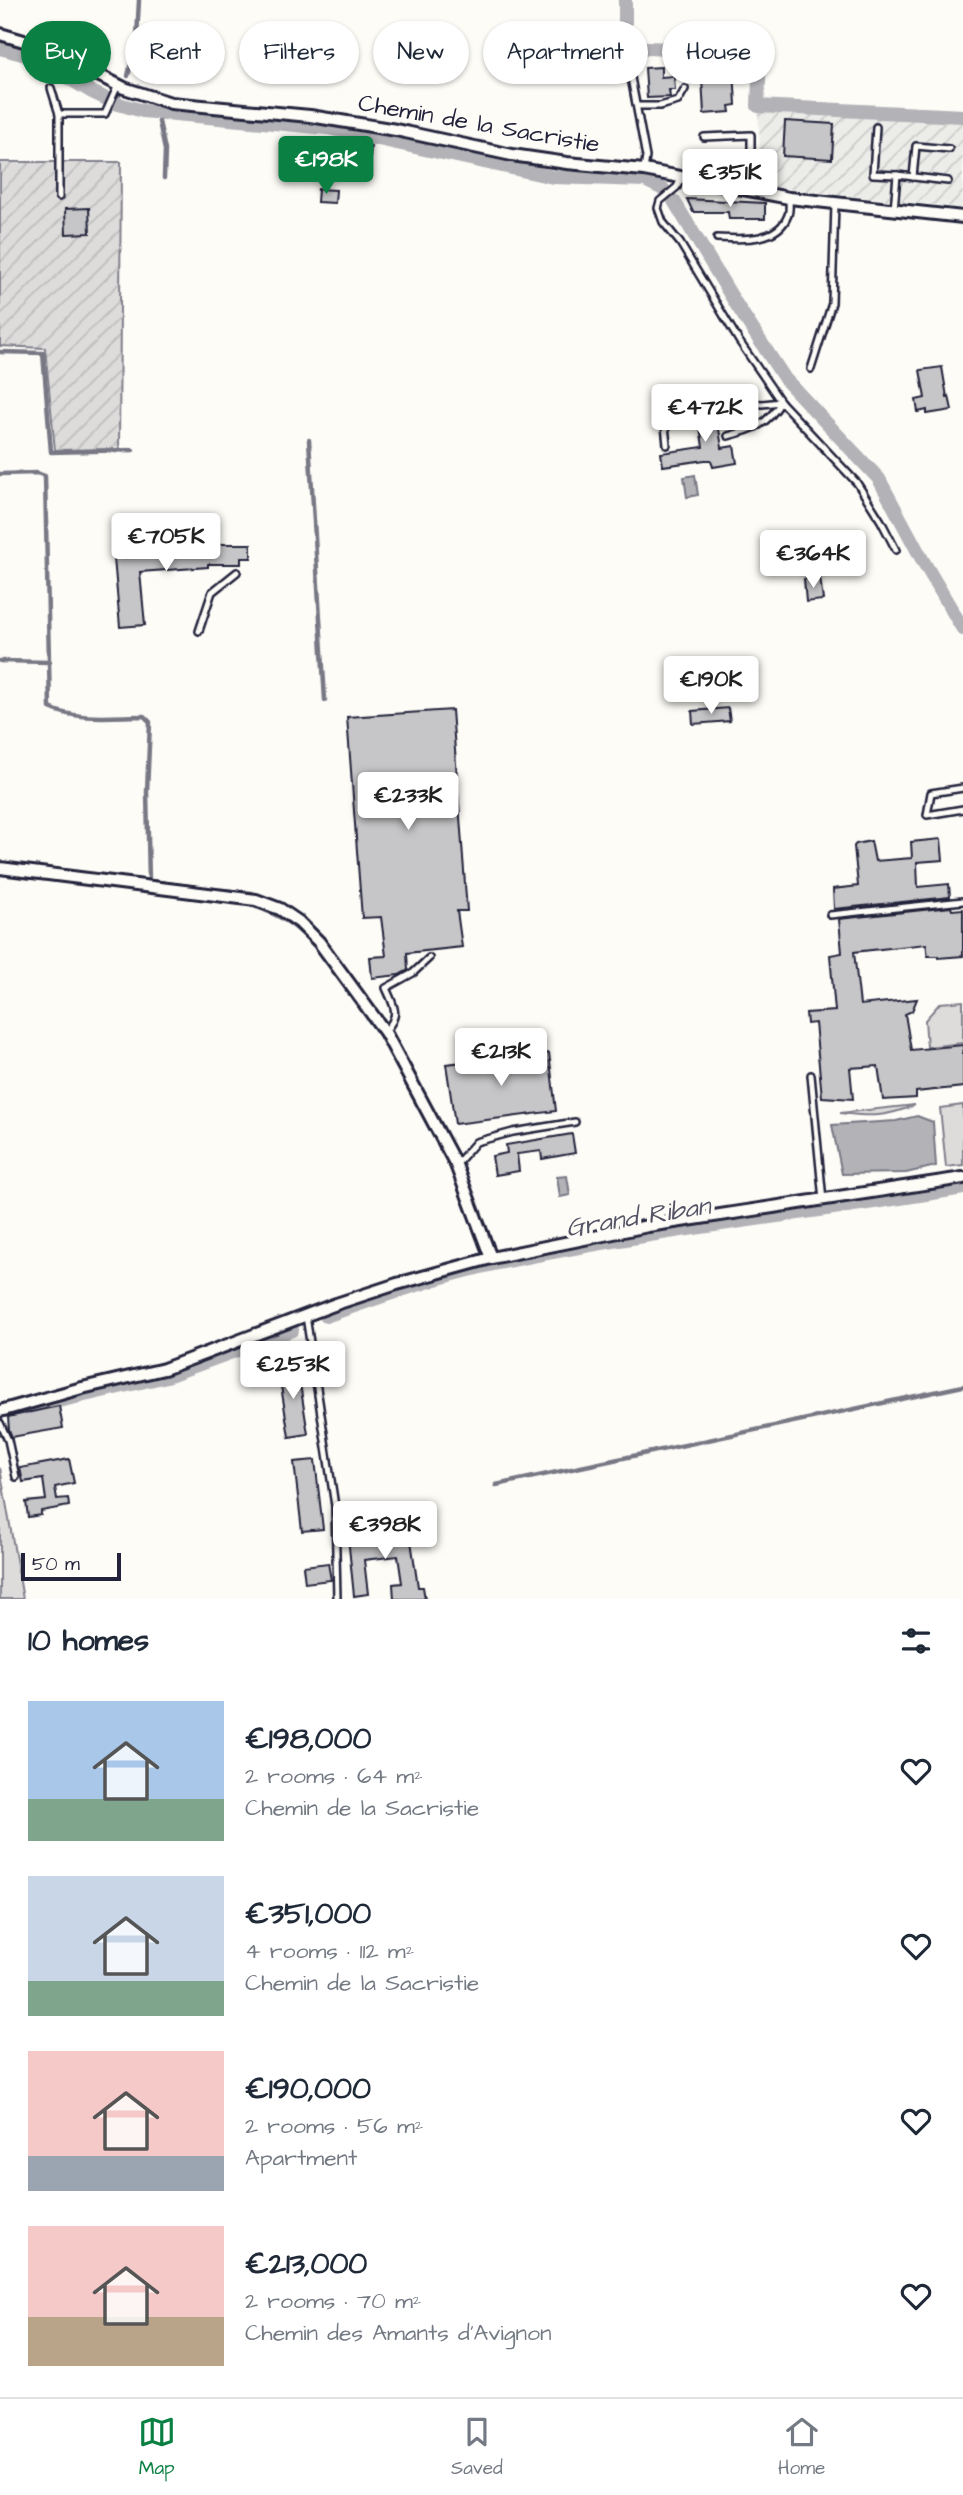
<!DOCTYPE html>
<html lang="en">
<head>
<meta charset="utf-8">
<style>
  :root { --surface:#fff; --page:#f6f6f7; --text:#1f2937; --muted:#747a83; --line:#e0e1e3; --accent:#0b8043 }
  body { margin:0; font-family:"Architects Daughter",sans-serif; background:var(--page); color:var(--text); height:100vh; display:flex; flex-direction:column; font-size:26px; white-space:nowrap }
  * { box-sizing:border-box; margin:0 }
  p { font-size:23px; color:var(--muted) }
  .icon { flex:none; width:38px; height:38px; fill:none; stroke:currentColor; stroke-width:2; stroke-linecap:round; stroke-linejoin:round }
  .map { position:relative; height:1599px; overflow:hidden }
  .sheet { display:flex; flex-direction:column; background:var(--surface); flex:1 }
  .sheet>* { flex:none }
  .guide { position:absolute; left:21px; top:21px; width:922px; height:63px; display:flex; gap:14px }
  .scale { position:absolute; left:21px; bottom:18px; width:100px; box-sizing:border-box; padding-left:7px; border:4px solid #22223b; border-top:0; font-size:19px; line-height:24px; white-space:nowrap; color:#22223b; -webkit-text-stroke:5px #fdfcf7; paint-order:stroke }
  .price { position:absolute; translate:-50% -60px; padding:0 16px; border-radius:7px; background:#fff; color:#222; font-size:23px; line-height:46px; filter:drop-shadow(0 2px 4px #0008) }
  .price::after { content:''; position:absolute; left:50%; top:42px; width:21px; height:16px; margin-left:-10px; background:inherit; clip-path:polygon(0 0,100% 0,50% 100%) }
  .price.active { background:var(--accent); color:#fff }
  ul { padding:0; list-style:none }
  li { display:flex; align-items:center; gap:21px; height:175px; padding:0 28px }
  li span { display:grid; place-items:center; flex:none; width:196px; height:140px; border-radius:0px; color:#555 }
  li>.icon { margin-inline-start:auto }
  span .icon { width:84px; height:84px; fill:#fffc; stroke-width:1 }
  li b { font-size:30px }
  h2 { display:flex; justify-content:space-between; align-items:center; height:84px; padding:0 28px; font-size:30px }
  .tag { padding:0 24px; border-radius:32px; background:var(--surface); box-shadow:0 2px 5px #0004; font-size:24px; line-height:63px }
  .tag.active { background:var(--accent); color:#fff }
  .menu { display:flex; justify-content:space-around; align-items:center; height:98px; border-top:2px solid var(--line); background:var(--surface); font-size:19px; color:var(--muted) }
  .menu a { display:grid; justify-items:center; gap:4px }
  .menu .active { color:var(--accent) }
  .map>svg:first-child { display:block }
  .industrial { fill:url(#industrial-furrows) }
  .grass { fill:#dddcdb; stroke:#807f8b; stroke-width:2 }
  .garden { fill:url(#garden-furrows); stroke:#807f8b; stroke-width:2 }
  .water { fill:#b2b2b7; stroke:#787885; stroke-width:2 }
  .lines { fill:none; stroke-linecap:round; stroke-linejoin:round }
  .stream { stroke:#787885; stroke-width:4.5 }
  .canal { stroke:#b2b2b7; stroke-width:14 }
  .building { fill:#c6c6c8; stroke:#22223b; stroke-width:2 }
  .lane-casing { stroke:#22223b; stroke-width:10 }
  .street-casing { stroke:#22223b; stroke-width:16 }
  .lane { stroke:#fdfcf7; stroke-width:5 }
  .street { stroke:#fdfcf7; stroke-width:10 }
  .labels { text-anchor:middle; stroke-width:7; stroke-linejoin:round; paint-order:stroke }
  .street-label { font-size:24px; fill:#22223b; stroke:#fdfcf7 }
  .water-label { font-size:26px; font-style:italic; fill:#545466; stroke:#fdfcf7 }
</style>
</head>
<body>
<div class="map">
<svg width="963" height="1599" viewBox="0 0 963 1599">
  <defs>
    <pattern id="industrial-furrows" width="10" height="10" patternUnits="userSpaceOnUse" patternTransform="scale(1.75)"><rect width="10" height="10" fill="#ecece9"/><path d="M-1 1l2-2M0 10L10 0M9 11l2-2" fill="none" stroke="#cacac9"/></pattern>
    <pattern id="garden-furrows" width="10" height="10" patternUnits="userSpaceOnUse" patternTransform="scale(1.75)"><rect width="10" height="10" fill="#dddcdb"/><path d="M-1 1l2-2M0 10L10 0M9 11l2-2" fill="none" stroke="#bdbcbd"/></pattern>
  </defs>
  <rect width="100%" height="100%" fill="#fdfcf7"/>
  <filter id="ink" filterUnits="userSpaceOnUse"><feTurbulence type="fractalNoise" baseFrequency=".0143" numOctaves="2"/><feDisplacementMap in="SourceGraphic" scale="14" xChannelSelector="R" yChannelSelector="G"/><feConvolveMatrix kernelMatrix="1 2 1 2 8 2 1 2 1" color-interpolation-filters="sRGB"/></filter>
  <g filter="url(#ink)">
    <path class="industrial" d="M758,110L963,120V208L762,186Z"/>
    <g class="grass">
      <path d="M963,1001V1043L927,1047L925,1020L940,1003Z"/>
      <path d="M915,1105C886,1117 871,1117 840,1113Z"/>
      <path d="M963,1105V1165L946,1167L940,1108Z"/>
      <path d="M0,1468L23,1599H0Z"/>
    </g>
    <path class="garden" d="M0,162H121L119,449L55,450L45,348L0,346Z"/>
    <g class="water">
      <path d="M695,475L698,495L687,497L684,477Z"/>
      <path d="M917,1116L933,1122L936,1166L906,1173L842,1174L832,1125L896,1121Z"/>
      <path d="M567,1176L570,1195L560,1197L557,1177Z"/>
    </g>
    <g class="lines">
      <g class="stream">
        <path d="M128,76L137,37L139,0"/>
        <path d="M115,103L119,95"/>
        <path d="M157,112L165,150L164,178"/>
        <path d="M0,352L43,353L51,452L133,450"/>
        <path d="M309,440L325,700"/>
        <path d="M0,474L37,473L45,476L50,708C77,721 115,716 144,716L150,722L147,792L149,881L203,888"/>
        <path d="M0,661L50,662"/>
        <path d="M222,890L252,893"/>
        <path d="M251,905C283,915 299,928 321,953"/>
        <path d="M372,1022L384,1041"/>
        <path d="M428,1123L441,1150"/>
        <path d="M464,1172L493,1246"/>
        <path d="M497,1262L498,1263"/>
        <path d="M496,1485L963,1386"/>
      </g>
      <g class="canal">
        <path d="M625,0V47L760,53L758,106L963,116"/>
        <path d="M0,48L33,57L92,92L115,103L143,111L328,128L553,177L645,180L663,189"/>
        <path d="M674,201L736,304L785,379L879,479L923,561L963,629"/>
        <path d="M326,1316C382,1296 439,1276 498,1263C651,1230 808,1214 963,1188"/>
        <path d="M15,1411L167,1376L292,1330"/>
      </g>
    </g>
    <g class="building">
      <path d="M661,67V77L674,76L675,90H669L670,97L647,98L645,68Z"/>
      <path d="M734,69L736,105L729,106L730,112L704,114L702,78L706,71Z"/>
      <path d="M785,121L834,124L832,159L783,156Z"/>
      <path d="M332,140L354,141V145L371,146L370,159L331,155Z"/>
      <path d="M318,189L336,190L335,203L317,202Z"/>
      <path d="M687,199L765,203V219H729L728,212H693Z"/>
      <path d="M89,208L90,233L66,234L65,209Z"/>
      <path d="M942,367L947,397L949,396L952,410L927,414V410L918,412L916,400L925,398L920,370Z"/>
      <path d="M715,404L722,448L734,446L737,463L713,467L711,460H705L663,466L661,453L703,447L697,406Z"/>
      <path d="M207,544H251V558H241V564H208V567L140,572L145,625L120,627L114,558L181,554V548L207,547Z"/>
      <path d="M820,577L823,600L806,602L804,579Z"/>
      <path d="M728,708L730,721L693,724L692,711Z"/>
      <path d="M452,710L467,911H457L462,947L407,953L408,970L399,975L372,978L370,957L386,956L381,917L362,918L347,717Z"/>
      <path d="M941,839L943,860L917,862L918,887L949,884L950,897L834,909L833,889L858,886L854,846L856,844L871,841L875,861L912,858L911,842Z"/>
      <path d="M951,907L952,910L963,909V956L938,958V956H928L926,944L854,952L860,1005L917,999L912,1011L905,1014L911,1050L963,1045V1087L916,1092V1098L883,1100L878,1066L850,1068L853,1099L822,1097L815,1023L807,1024L806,1013L835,1011L830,955L842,953L839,919Z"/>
      <path d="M549,1053L556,1111L455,1124L446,1064Z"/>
      <path d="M572,1134L575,1153L542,1159L541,1151L517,1154L519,1171L495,1175L492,1156L507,1153L506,1145Z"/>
      <path d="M297,1365L308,1434L289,1437L278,1367Z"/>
      <path d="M59,1406L63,1428L12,1437L9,1430L8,1417Z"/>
      <path d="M69,1459L74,1483L55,1487L57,1499L68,1498L69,1506L41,1511V1515L28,1517L26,1502L46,1500L43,1479L23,1482L20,1468Z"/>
      <path d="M315,1460L323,1529L302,1531L294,1462Z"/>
      <path d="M409,1528L418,1587H423L425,1599H394L393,1584L402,1583L398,1556L364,1560L368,1594L354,1596L348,1537Z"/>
      <path d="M328,1563L331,1580L305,1583L303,1566Z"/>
    </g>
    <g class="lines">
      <g class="lane-casing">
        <g id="lane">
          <path d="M629,67L646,157L644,170"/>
          <path d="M51,88L59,114"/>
          <path d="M637,106H660L678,101L685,89"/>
          <path d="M876,127L873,174L897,175"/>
          <path d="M704,137L751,135V192"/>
          <path d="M913,177L916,146L949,149"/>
          <path d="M681,178L677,187L660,201L658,208L663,222L680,243L739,341L781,402L857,483L881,521L896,550"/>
          <path d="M59,197V114H105L118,85"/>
          <path d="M894,210L897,175L948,181"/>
          <path d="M717,238C740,239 778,243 788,215C790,211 789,203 789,198"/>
          <path d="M811,369L832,303L835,204"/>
          <path d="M728,436C754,429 766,426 781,402"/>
          <path d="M667,445L663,406L715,395L734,401L762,404L781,402"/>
          <path d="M199,631L212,592L237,572"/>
          <path d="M963,788L931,793L927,815L963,809"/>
          <path d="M830,915L963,901"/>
          <path d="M385,1031C401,1015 394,1006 386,988L413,973L429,958"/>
          <path d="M811,1075L823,1200"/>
          <path d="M456,1165L476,1142L513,1132L575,1122"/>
          <path d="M306,1316L335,1506L337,1599"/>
          <path d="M0,1423L8,1440L16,1477"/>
        </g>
      </g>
      <g class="street-casing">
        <g id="street">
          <path d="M0,34L41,46L124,88L171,103L310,116L396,130L512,155L567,163L644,170L789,198L963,217"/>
          <path d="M0,868L256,900L280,909L299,922L319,942L385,1032L456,1165L491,1258"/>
          <path d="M0,1411L82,1388L164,1369L336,1304L397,1284L491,1258L648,1226L963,1178"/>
        </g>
      </g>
      <use href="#lane" class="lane"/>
      <use href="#street" class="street"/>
    </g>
  </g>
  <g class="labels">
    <g class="street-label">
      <text transform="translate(479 123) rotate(10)" y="8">Chemin de la Sacristie</text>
    </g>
    <g class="water-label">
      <text transform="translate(638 1216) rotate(-9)" y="9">Grand Riban</text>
    </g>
  </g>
</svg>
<div class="scale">50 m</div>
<b class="price active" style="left:326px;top:196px">€198K</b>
<b class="price" style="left:730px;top:209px">€351K</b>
<b class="price" style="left:705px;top:444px">€472K</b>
<b class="price" style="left:166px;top:573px">€705K</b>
<b class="price" style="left:813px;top:590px">€364K</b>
<b class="price" style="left:711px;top:716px">€190K</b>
<b class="price" style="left:408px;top:832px">€233K</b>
<b class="price" style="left:501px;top:1088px">€213K</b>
<b class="price" style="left:293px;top:1401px">€253K</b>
<b class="price" style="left:385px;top:1561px">€398K</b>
<div class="guide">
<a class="tag active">Buy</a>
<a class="tag">Rent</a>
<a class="tag">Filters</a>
<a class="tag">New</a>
<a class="tag">Apartment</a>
<a class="tag">House</a>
</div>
</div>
<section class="sheet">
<h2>10 homes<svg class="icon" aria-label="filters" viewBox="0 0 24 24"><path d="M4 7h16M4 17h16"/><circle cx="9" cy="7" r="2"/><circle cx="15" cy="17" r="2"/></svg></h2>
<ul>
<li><span style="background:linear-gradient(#a9c7e8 70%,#7fa58c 0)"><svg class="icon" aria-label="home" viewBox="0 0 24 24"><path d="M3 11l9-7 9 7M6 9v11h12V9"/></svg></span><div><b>€198,000</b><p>2 rooms · 64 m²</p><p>Chemin de la Sacristie</p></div><svg class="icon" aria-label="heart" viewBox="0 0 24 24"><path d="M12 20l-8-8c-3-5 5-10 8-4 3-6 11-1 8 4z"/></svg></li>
<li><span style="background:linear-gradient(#c9d6e8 75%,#7fa58c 0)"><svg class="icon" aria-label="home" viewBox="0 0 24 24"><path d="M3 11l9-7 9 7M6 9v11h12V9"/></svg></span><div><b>€351,000</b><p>4 rooms · 112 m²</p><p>Chemin de la Sacristie</p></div><svg class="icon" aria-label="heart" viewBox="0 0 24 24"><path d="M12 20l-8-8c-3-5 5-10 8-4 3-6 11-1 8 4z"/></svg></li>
<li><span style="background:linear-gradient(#f6c9c9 75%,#9aa5b1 0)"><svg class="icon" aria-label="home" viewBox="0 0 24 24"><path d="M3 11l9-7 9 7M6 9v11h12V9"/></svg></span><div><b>€190,000</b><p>2 rooms · 56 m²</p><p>Apartment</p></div><svg class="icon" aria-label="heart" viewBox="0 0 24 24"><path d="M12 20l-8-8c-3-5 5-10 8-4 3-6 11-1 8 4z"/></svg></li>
<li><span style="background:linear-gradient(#f6c9c9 65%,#b9a48a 0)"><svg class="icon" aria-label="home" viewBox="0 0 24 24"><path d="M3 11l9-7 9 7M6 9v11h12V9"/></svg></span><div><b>€213,000</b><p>2 rooms · 70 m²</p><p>Chemin des Amants d'Avignon</p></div><svg class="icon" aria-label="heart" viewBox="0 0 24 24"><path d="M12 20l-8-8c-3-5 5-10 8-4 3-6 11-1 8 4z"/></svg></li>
</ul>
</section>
<nav class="menu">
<a class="active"><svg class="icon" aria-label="map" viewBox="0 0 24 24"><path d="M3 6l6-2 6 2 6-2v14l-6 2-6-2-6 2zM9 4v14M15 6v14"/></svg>Map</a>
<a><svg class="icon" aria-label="saved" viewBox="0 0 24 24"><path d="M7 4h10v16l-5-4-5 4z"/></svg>Saved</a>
<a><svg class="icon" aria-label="home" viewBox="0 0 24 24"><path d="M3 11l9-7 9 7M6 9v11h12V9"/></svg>Home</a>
</nav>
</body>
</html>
